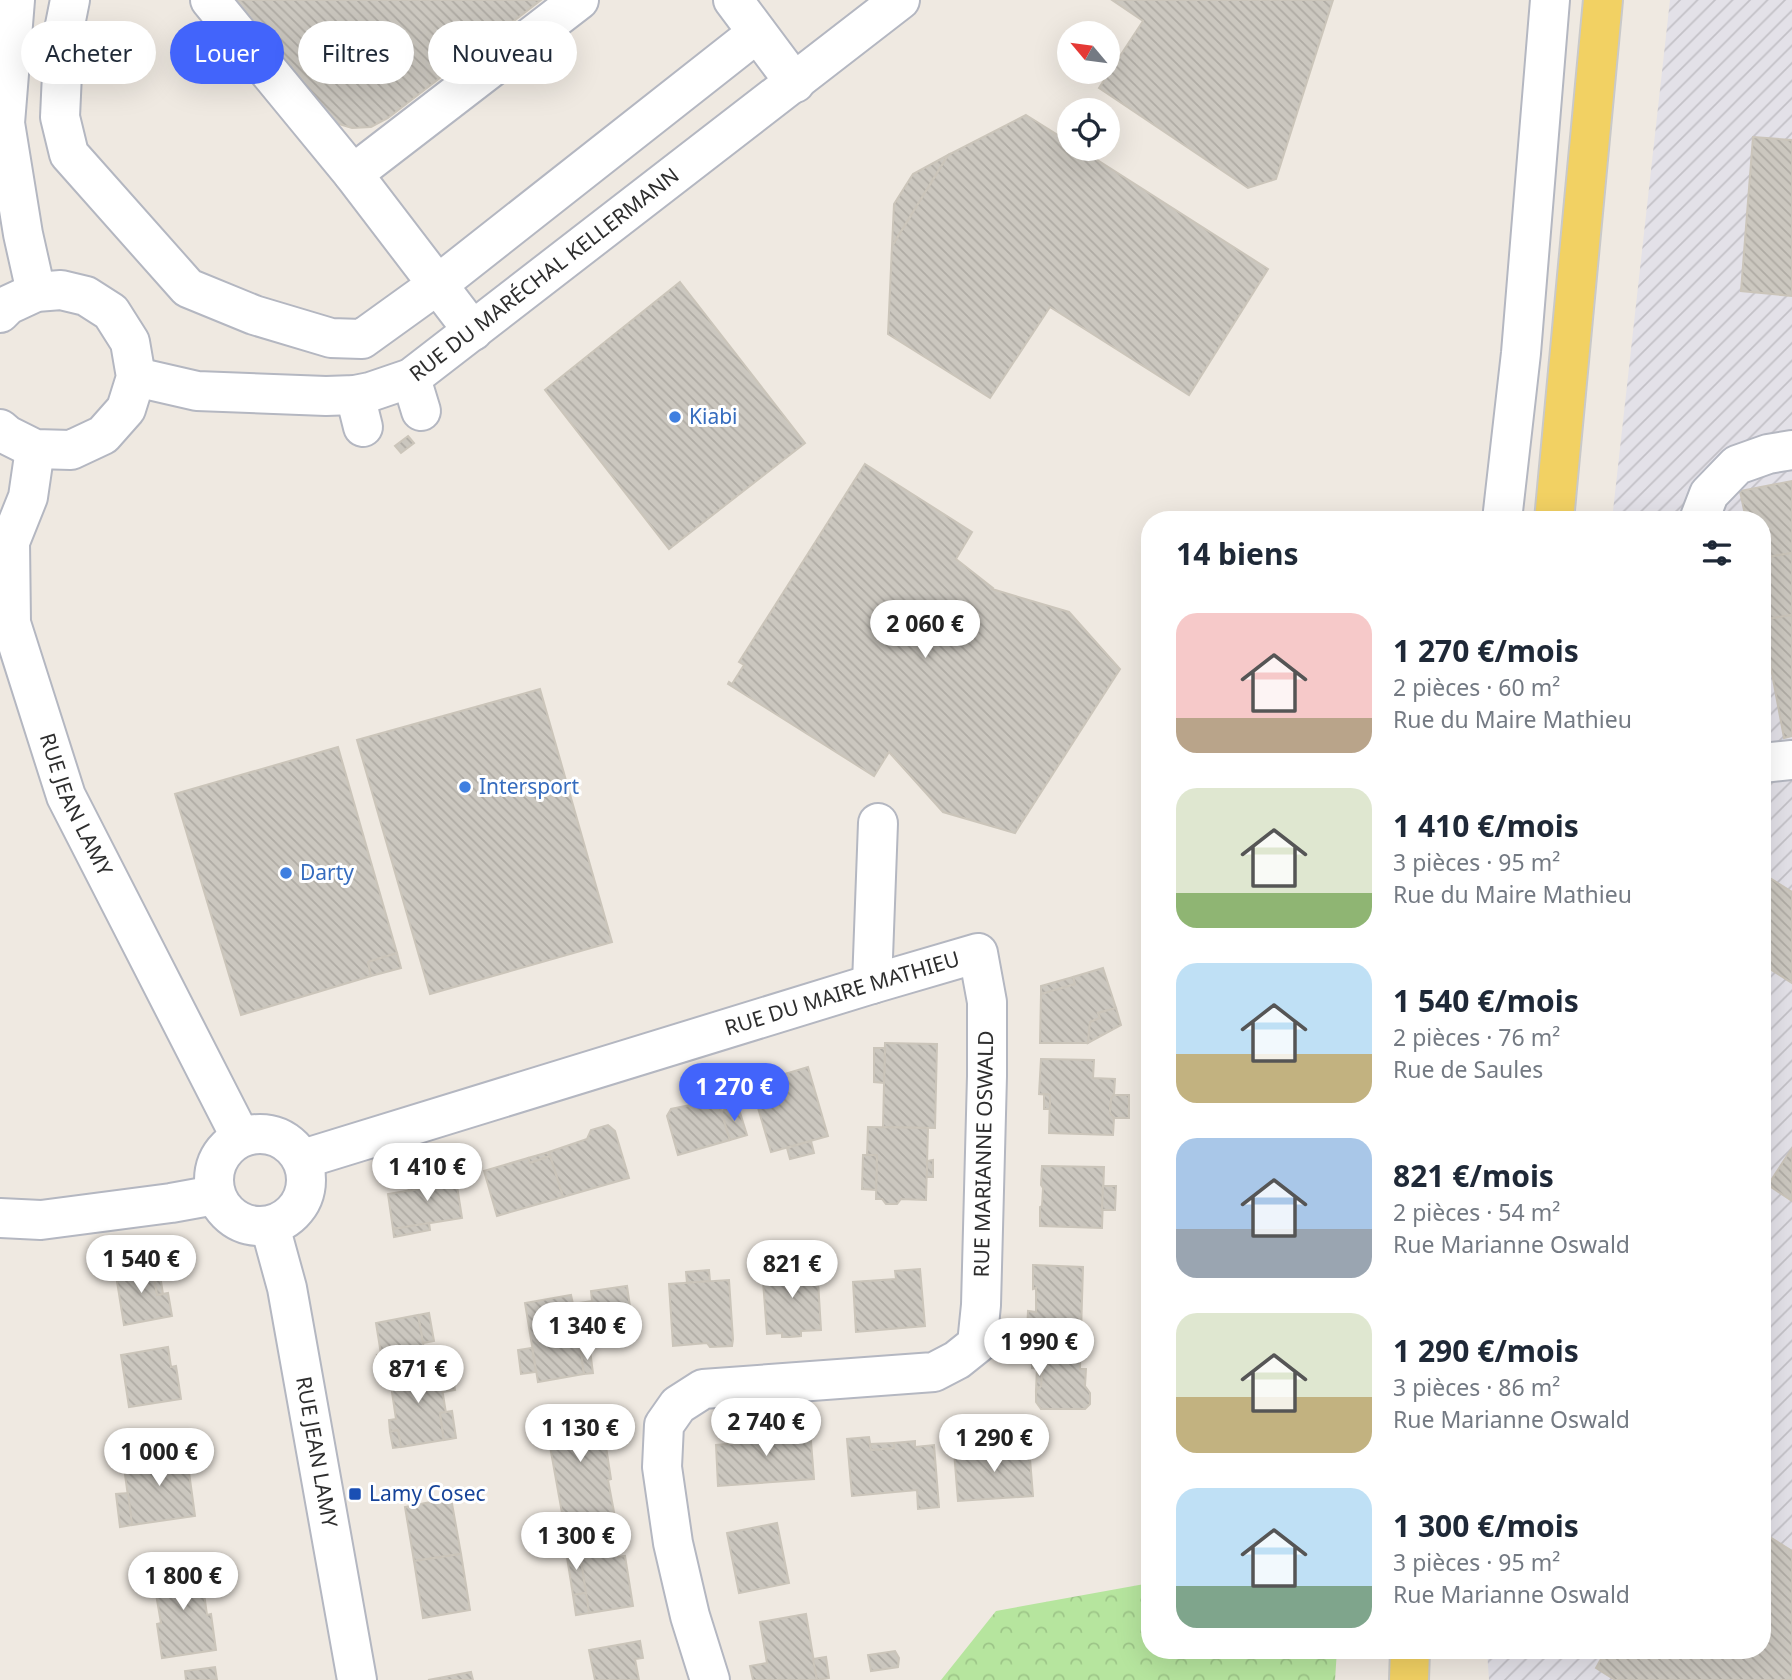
<!DOCTYPE html>
<html lang="fr">
<head>
<meta charset="utf-8">
<style>
  :root { --surface:#fff; --page:#f6f6f7; --text:#1f2937; --muted:#747a83; --accent:#4264fb }
  body { margin:0; font-family:"Noto Sans",sans-serif; background:var(--page); color:var(--text); height:100vh; display:flex; flex-direction:column; font-size:26px; white-space:nowrap }
  * { box-sizing:border-box; margin:0 }
  p { font-size:23px; color:var(--muted) }
  .icon { flex:none; width:38px; height:38px; fill:none; stroke:currentColor; stroke-width:2; stroke-linecap:round; stroke-linejoin:round }
  .map { position:relative; flex:1; overflow:hidden }
  .details { position:absolute; left:1141px; top:511px; width:630px; height:1148px; display:flex; flex-direction:column; background:var(--surface); border-radius:28px; box-shadow:0 7px 28px #0002 }
  .details>* { flex:none }
  .banner { position:absolute; left:21px; top:21px; width:665px; height:63px; display:flex; gap:14px }
  .needle { width:46px; rotate:299deg }
  .buttons { position:absolute; left:1057px; top:21px; display:grid; gap:14px }
  .buttons a { display:grid; place-items:center; width:63px; height:63px; border-radius:50%; background:var(--surface); box-shadow:0 7px 28px #0002; font-size:35px }
  .price { position:absolute; translate:-50% -60px; padding:0 16px; border-radius:24px; background:#fff; color:#222; font-size:23px; line-height:46px; filter:drop-shadow(0 2px 4px #0008) }
  .price::after { content:''; position:absolute; left:50%; top:42px; width:21px; height:16px; margin-left:-10px; background:inherit; clip-path:polygon(0 0,100% 0,50% 100%) }
  .price.active { background:var(--accent); color:#fff }
  ul { padding:0; list-style:none }
  li { display:flex; align-items:center; gap:21px; height:175px; padding:0 35px }
  li span { display:grid; place-items:center; flex:none; width:196px; height:140px; border-radius:21px; color:#555 }
  li>.icon { margin-inline-start:auto }
  span .icon { width:84px; height:84px; fill:#fffc; stroke-width:1 }
  li b { font-size:30px }
  h2 { display:flex; justify-content:space-between; align-items:center; height:84px; padding:0 35px; font-size:30px }
  .pill { padding:0 24px; border-radius:32px; background:var(--surface); box-shadow:0 7px 28px #0002; font-size:24px; line-height:63px }
  .pill.active { background:var(--accent); color:#fff }
  .map>svg:first-child { display:block }
  .industrial { fill:url(#industrial-furrows) }
  .forest { fill:url(#forest-crowns) }
  .building { fill:url(#building-back-hatch); stroke:#cbc5ba; stroke-width:2 }
  .lines { fill:none; stroke-linecap:round; stroke-linejoin:round }
  .minor-casing { stroke:#b4b7c1; stroke-width:42 }
  .major-casing { stroke:#c9c9c9; stroke-width:42 }
  .minor { stroke:#fff; stroke-width:38 }
  .major { stroke:#f2d163; stroke-width:38 }
  .shop-dot { fill:#3f7fe0; stroke:#fff; stroke-width:2.5 }
  .transit-dot { fill:#1a4fb4; stroke:#fff; stroke-width:2.5 }
  .labels { text-anchor:middle; stroke-width:6; stroke-linejoin:round; paint-order:stroke }
  .street-label { font-size:21px; fill:#2e2e2e; stroke:#fff }
  .shop-label { font-size:21px; fill:#366cbe; stroke:#fff; text-anchor:start }
  .transit-label { font-size:21px; fill:#164399; stroke:#fff; text-anchor:start }
</style>
</head>
<body>
<div class="map">
<svg width="1792" height="1680" viewBox="0 0 1792 1680">
  <defs>
    <pattern id="industrial-furrows" width="10" height="10" patternUnits="userSpaceOnUse" patternTransform="scale(1.75)"><rect width="10" height="10" fill="#e3e1e8"/><path d="M-1 1l2-2M0 10L10 0M9 11l2-2" fill="none" stroke="#c3c1c7"/></pattern>
    <pattern id="forest-crowns" width="20" height="18" patternUnits="userSpaceOnUse" patternTransform="scale(1.75)"><rect width="20" height="18" fill="#b6e59e"/><path d="M2 6a3 3 0 1 1 6 0M12 15a3 3 0 1 1 6 0" fill="none" stroke="#9dc588"/></pattern>
    <pattern id="building-back-hatch" width="6" height="6" patternUnits="userSpaceOnUse" patternTransform="scale(1.75)"><rect width="6" height="6" fill="#cbc7bf"/><path d="M-1 5l2 2M0 0l6 6M5-1l2 2" fill="none" stroke="#afaba4"/></pattern>
  </defs>
  <rect width="100%" height="100%" fill="#efe9e1"/>
  <path class="industrial" d="M1670,0H1792V1680H1489L1487,1650H1762V520H1612Z"/>
  <path class="forest" d="M1150,1583V1650H1337L1335,1680H941L996,1611Z"/>
  <g class="building">
    <path d="M234,0H541L388,118L371,127L352,128L332,122Z"/>
    <path d="M1112,0H1333L1276,179L1248,188L1099,88L1143,21Z"/>
    <path d="M1026,115L1069,142V149H1080L1268,269L1189,395L1050,307L990,398L888,334L892,246L948,155Z"/>
    <path d="M1753,137L1792,140V296L1741,291Z"/>
    <path d="M948,155L892,246L894,204L913,174Z"/>
    <path d="M680,282L805,443L669,549L545,390Z"/>
    <path d="M408,436L414,443L401,453L395,446Z"/>
    <path d="M865,464L972,532L956,559L993,588L992,589L1069,612L1120,669L1015,833L943,812L889,752L874,776L728,684L729,682L732,684L744,665L739,662Z"/>
    <path d="M1792,481V553L1762,558V520H1746L1740,491Z"/>
    <path d="M1792,553V615L1762,620V558Z"/>
    <path d="M1792,615V736L1784,738L1762,620Z"/>
    <path d="M540,689L612,942L430,994L357,740Z"/>
    <path d="M338,747L397,953L368,962L371,976L241,1015L175,794Z"/>
    <path d="M1762,873L1792,892V983L1762,964Z"/>
    <path d="M397,953L401,968L371,976L368,962Z"/>
    <path d="M1103,968L1116,1008L1098,1013L1100,1018L1090,1022L1088,1043H1040L1041,994L1075,984L1073,977Z"/>
    <path d="M1073,977L1075,984L1041,994V986Z"/>
    <path d="M1116,1008L1121,1025L1088,1043L1090,1022L1100,1018L1098,1013Z"/>
    <path d="M885,1043L937,1044L935,1128L883,1127Z"/>
    <path d="M874,1048H885L884,1083L874,1082Z"/>
    <path d="M1041,1059L1094,1060L1093,1078L1115,1079L1114,1095L1111,1099L1110,1113L1114,1118L1113,1135L1049,1133L1050,1095L1039,1094Z"/>
    <path d="M808,1067L828,1136L771,1152L751,1084Z"/>
    <path d="M716,1094L730,1140L678,1155L667,1116L671,1109L700,1103L699,1099Z"/>
    <path d="M1044,1094L1050,1095V1109H1044Z"/>
    <path d="M1114,1095H1129V1118H1114L1110,1113L1111,1099Z"/>
    <path d="M738,1106L747,1135L730,1140L721,1111Z"/>
    <path d="M608,1125L615,1131L629,1178L563,1197L549,1152L587,1139L591,1130Z"/>
    <path d="M868,1127L928,1128L926,1200L901,1199L897,1204H886L882,1199H876L877,1155H867Z"/>
    <path d="M811,1141L814,1153L790,1159L787,1148Z"/>
    <path d="M1792,1148V1201L1768,1185Z"/>
    <path d="M549,1152L550,1156L530,1163L528,1158Z"/>
    <path d="M863,1155H877L876,1190L862,1189Z"/>
    <path d="M550,1156L563,1197L497,1216L484,1171L528,1158L530,1163Z"/>
    <path d="M933,1160V1177H927V1161Z"/>
    <path d="M1042,1166L1104,1167L1102,1228L1040,1226V1207L1042,1206L1043,1188L1041,1185Z"/>
    <path d="M455,1173L462,1218L393,1229L388,1194L423,1188L422,1179Z"/>
    <path d="M422,1179L423,1188L409,1191L407,1182Z"/>
    <path d="M1103,1186H1116L1115,1210H1102Z"/>
    <path d="M429,1223L430,1230L394,1237L393,1229Z"/>
    <path d="M152,1263L157,1295L168,1293L172,1316L124,1325L115,1269Z"/>
    <path d="M152,1263H158L163,1294L157,1295Z"/>
    <path d="M817,1264L821,1330L801,1331V1336L790,1337H782V1333L767,1334L762,1268Z"/>
    <path d="M1033,1265L1083,1267L1081,1332L1027,1331L1028,1311L1036,1312V1288L1033,1289Z"/>
    <path d="M920,1269L925,1326L856,1332L853,1282L896,1279L895,1271Z"/>
    <path d="M709,1270L710,1281L687,1283L686,1272Z"/>
    <path d="M729,1280L733,1339L732,1346L710,1347L707,1343L673,1346L669,1284Z"/>
    <path d="M627,1286L633,1327L588,1334L590,1350L581,1351L584,1374L538,1382L525,1303L571,1295L573,1304L592,1301L591,1291Z"/>
    <path d="M429,1313L434,1341L423,1343L418,1315Z"/>
    <path d="M418,1315L427,1366L380,1374L377,1355L381,1354L376,1323Z"/>
    <path d="M1033,1331L1081,1332L1080,1369H1086L1085,1386L1090,1393V1404L1085,1409H1041L1036,1402V1390L1041,1386L1042,1369L1032,1368Z"/>
    <path d="M168,1347L171,1367L176,1366L181,1399L129,1407L121,1355Z"/>
    <path d="M532,1348L536,1372L521,1374L518,1350Z"/>
    <path d="M590,1350L593,1373L584,1374L581,1351Z"/>
    <path d="M450,1362L455,1390L443,1392L438,1364Z"/>
    <path d="M438,1364L446,1413H440L444,1440L401,1447L398,1430L390,1432L389,1420L396,1419L389,1372Z"/>
    <path d="M1037,1368L1042,1369L1041,1386L1036,1390Z"/>
    <path d="M596,1408L602,1440H605L611,1479L608,1480L614,1512L569,1519L562,1513L546,1424L551,1415Z"/>
    <path d="M452,1411L456,1438L444,1440L440,1413Z"/>
    <path d="M774,1426V1432L761,1433L760,1427Z"/>
    <path d="M810,1429L814,1479L718,1486L716,1445L740,1443V1434Z"/>
    <path d="M398,1430L401,1447L393,1448L390,1432Z"/>
    <path d="M869,1437L871,1450L894,1448V1443L915,1441V1447L934,1445L939,1507L918,1509L917,1490L852,1496L847,1439Z"/>
    <path d="M894,1443V1448L871,1450L870,1444Z"/>
    <path d="M1029,1446L1033,1496L958,1501L954,1452L990,1449V1453H1004V1448Z"/>
    <path d="M1004,1448V1453H990V1449Z"/>
    <path d="M186,1450L195,1516L132,1525L123,1460Z"/>
    <path d="M128,1493L132,1525L120,1527L116,1494Z"/>
    <path d="M451,1498L461,1554L414,1561L405,1507Z"/>
    <path d="M777,1523L789,1583L739,1593L727,1533Z"/>
    <path d="M1762,1532L1792,1551V1680H1615L1596,1668L1606,1650H1762Z"/>
    <path d="M616,1543L618,1557L625,1556L633,1606L589,1613L579,1549Z"/>
    <path d="M579,1549L586,1593L573,1595L566,1551Z"/>
    <path d="M461,1554L470,1610L423,1618L414,1561Z"/>
    <path d="M202,1563L205,1585L203,1586L207,1615L211,1614L216,1650L162,1658L157,1624L161,1623L152,1571Z"/>
    <path d="M586,1593L589,1613L576,1615L573,1595Z"/>
    <path d="M806,1614L817,1680H753L750,1666L767,1663L760,1622Z"/>
    <path d="M640,1641L643,1658L635,1659L639,1680H595L589,1650Z"/>
    <path d="M895,1651L899,1658L898,1667L871,1671L868,1655Z"/>
    <path d="M826,1657L829,1678L817,1680L813,1659Z"/>
    <path d="M215,1667L217,1680H186L185,1671Z"/>
    <path d="M471,1672L473,1680H428Z"/>
  </g>
  <g class="lines">
    <g class="minor-casing">
      <g id="minor">
        <path d="M15,0L5,123L23,234L36,292"/>
        <path d="M70,0L64,30L60,117L69,154L188,288L254,315L331,338L362,339L437,285L757,33"/>
        <path d="M210,0L353,174"/>
        <path d="M733,0L795,83"/>
        <path d="M0,313L8,305L36,292L61,290L86,296L111,312L130,342L136,377L126,409L103,435L71,450L35,449L7,435L0,429"/>
        <path d="M473,331L353,174L579,0"/>
        <path id="s1" d="M136,377L197,391L326,396L355,395L370,392L411,378L900,0"/>
        <path d="M411,378L421,411"/>
        <path d="M355,395L363,427"/>
        <path id="s2" d="M35,449L28,497L10,542L11,623L66,796L240,1136"/>
        <path d="M1502,520L1521,353L1550,0"/>
        <path d="M1699,520L1709,494L1737,465L1768,454L1792,450"/>
        <path d="M1762,763L1792,760"/>
        <path d="M872,984L878,823"/>
        <circle cx="260" cy="1180" r="46"/>
        <path id="s3" d="M303,1159L872,984L978,953L987,1002V1076L981,1305L977,1344L957,1360L934,1372L703,1389L678,1405L664,1425L662,1467L673,1543L690,1616L710,1680"/>
        <path d="M0,1218L41,1220L171,1203L215,1195"/>
        <path id="s4" d="M270,1226L287,1288L357,1680"/>
      </g>
    </g>
    <g class="major-casing">
      <g id="major">
        <path d="M1554,520L1603,0"/>
        <path d="M1409,1680L1410,1650"/>
      </g>
    </g>
    <use href="#minor" class="minor"/>
    <use href="#major" class="major"/>
  </g>
  <g class="shop-dot">
    <circle cx="675" cy="417" r="7"/>
    <circle cx="465" cy="787" r="7"/>
    <circle cx="286" cy="873" r="7"/>
  </g>
  <rect class="transit-dot" x="348" y="1487" width="14" height="14" rx="3.5"/>
  <g class="labels">
    <g class="street-label">
      <text dy="7" stroke="none"><textPath href="#s1" startOffset="448">RUE DU MARÉCHAL KELLERMANN</textPath></text>
      <text dy="7" stroke="none"><textPath href="#s2" startOffset="371">RUE JEAN LAMY</textPath></text>
      <text dy="7" stroke="none"><textPath href="#s3" startOffset="564">RUE DU MAIRE MATHIEU</textPath></text>
      <text transform="translate(984 1154) rotate(-89)" y="7">RUE MARIANNE OSWALD</text>
      <text dy="7" stroke="none"><textPath href="#s4" startOffset="231">RUE JEAN LAMY</textPath></text>
    </g>
    <g class="shop-label">
      <text x="689" y="424">Kiabi</text>
      <text x="479" y="794">Intersport</text>
      <text x="300" y="880">Darty</text>
    </g>
    <g class="transit-label">
      <text x="369" y="1501">Lamy Cosec</text>
    </g>
  </g>
</svg>
<div class="buttons">
<a><svg class="needle" viewBox="-14 -14 28 28"><path d="M0-13l5 13h-10z" fill="#e53935"/><path d="M0 13l5-13h-10z" fill="#747a83"/></svg></a>
<a><svg class="icon" aria-label="locate" viewBox="0 0 24 24"><circle cx="12" cy="12" r="6"/><path d="M12 2v4M12 18v4M2 12h4M18 12h4"/></svg></a>
</div>
<b class="price" style="left:925px;top:660px">2 060 €</b>
<b class="price active" style="left:734px;top:1123px">1 270 €</b>
<b class="price" style="left:427px;top:1203px">1 410 €</b>
<b class="price" style="left:141px;top:1295px">1 540 €</b>
<b class="price" style="left:792px;top:1300px">821 €</b>
<b class="price" style="left:587px;top:1362px">1 340 €</b>
<b class="price" style="left:1039px;top:1378px">1 990 €</b>
<b class="price" style="left:418px;top:1405px">871 €</b>
<b class="price" style="left:766px;top:1458px">2 740 €</b>
<b class="price" style="left:580px;top:1464px">1 130 €</b>
<b class="price" style="left:994px;top:1474px">1 290 €</b>
<b class="price" style="left:159px;top:1488px">1 000 €</b>
<b class="price" style="left:576px;top:1572px">1 300 €</b>
<b class="price" style="left:183px;top:1612px">1 800 €</b>
<div class="banner">
<a class="pill">Acheter</a>
<a class="pill active">Louer</a>
<a class="pill">Filtres</a>
<a class="pill">Nouveau</a>
</div>
<section class="details">
<h2>14 biens<svg class="icon" aria-label="filters" viewBox="0 0 24 24"><path d="M4 7h16M4 17h16"/><circle cx="9" cy="7" r="2"/><circle cx="15" cy="17" r="2"/></svg></h2>
<ul>
<li><span style="background:linear-gradient(#f6c9c9 75%,#b9a48a 0)"><svg class="icon" aria-label="home" viewBox="0 0 24 24"><path d="M3 11l9-7 9 7M6 9v11h12V9"/></svg></span><div><b>1 270 €/mois</b><p>2 pièces · 60 m²</p><p>Rue du Maire Mathieu</p></div></li>
<li><span style="background:linear-gradient(#dfe7d0 75%,#8fb573 0)"><svg class="icon" aria-label="home" viewBox="0 0 24 24"><path d="M3 11l9-7 9 7M6 9v11h12V9"/></svg></span><div><b>1 410 €/mois</b><p>3 pièces · 95 m²</p><p>Rue du Maire Mathieu</p></div></li>
<li><span style="background:linear-gradient(#bfe0f5 65%,#c2b280 0)"><svg class="icon" aria-label="home" viewBox="0 0 24 24"><path d="M3 11l9-7 9 7M6 9v11h12V9"/></svg></span><div><b>1 540 €/mois</b><p>2 pièces · 76 m²</p><p>Rue de Saules</p></div></li>
<li><span style="background:linear-gradient(#a9c7e8 65%,#9aa5b1 0)"><svg class="icon" aria-label="home" viewBox="0 0 24 24"><path d="M3 11l9-7 9 7M6 9v11h12V9"/></svg></span><div><b>821 €/mois</b><p>2 pièces · 54 m²</p><p>Rue Marianne Oswald</p></div></li>
<li><span style="background:linear-gradient(#dfe7d0 60%,#c2b280 0)"><svg class="icon" aria-label="home" viewBox="0 0 24 24"><path d="M3 11l9-7 9 7M6 9v11h12V9"/></svg></span><div><b>1 290 €/mois</b><p>3 pièces · 86 m²</p><p>Rue Marianne Oswald</p></div></li>
<li><span style="background:linear-gradient(#bfe0f5 70%,#7fa58c 0)"><svg class="icon" aria-label="home" viewBox="0 0 24 24"><path d="M3 11l9-7 9 7M6 9v11h12V9"/></svg></span><div><b>1 300 €/mois</b><p>3 pièces · 95 m²</p><p>Rue Marianne Oswald</p></div></li>
</ul>
</section>
</div>
</body>
</html>
